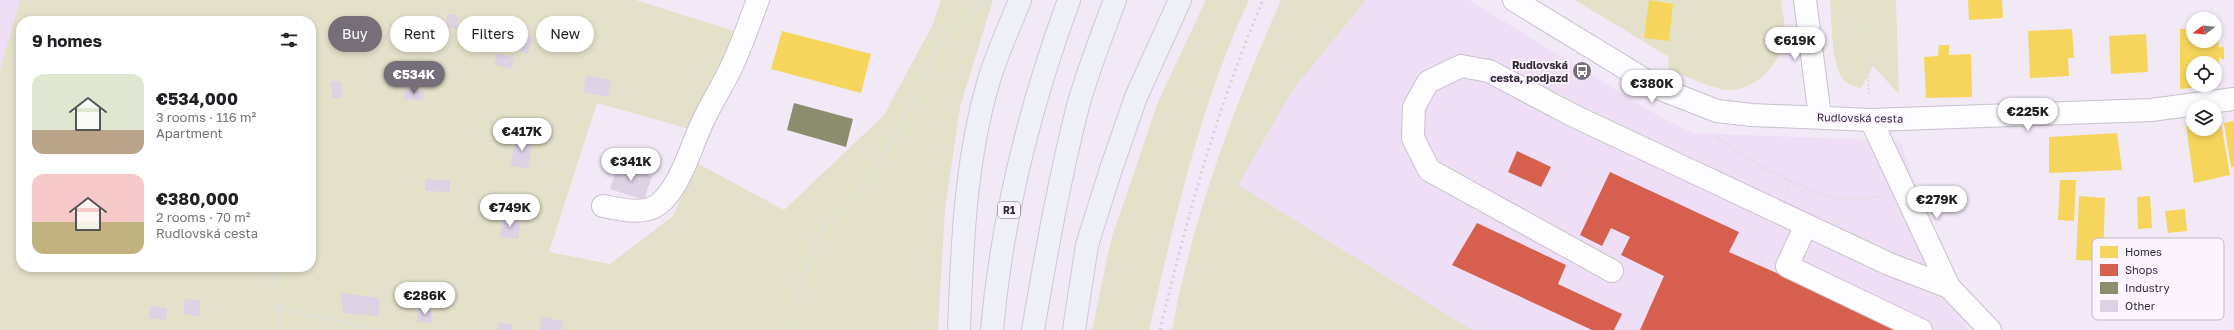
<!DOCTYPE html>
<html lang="en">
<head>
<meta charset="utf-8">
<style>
  :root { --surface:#fff; --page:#f6f6f6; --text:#202124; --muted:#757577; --accent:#766f7a }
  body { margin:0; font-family:"Golos Text",sans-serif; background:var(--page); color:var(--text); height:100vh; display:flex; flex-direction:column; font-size:15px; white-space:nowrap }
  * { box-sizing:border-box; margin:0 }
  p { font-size:13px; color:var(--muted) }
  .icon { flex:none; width:22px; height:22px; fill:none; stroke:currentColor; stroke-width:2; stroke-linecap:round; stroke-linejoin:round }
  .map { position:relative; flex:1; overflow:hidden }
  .sheet { position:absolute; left:16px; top:16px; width:300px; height:256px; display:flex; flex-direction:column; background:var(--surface); border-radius:16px; box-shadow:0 2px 6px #0003 }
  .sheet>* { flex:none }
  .top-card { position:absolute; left:328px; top:16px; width:380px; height:36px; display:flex; gap:8px }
  .needle { width:26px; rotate:254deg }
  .controls { position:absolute; left:2186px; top:12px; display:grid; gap:8px }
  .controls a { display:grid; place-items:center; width:36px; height:36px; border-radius:50%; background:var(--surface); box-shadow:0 2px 6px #0003; font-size:20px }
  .price { position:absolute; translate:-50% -34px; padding:0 9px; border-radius:14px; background:#fff; color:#222; font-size:13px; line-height:26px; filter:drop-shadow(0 1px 2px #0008) }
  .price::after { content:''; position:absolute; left:50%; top:24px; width:12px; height:9px; margin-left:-6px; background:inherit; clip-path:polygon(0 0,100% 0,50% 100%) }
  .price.current { background:var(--accent); color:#fff }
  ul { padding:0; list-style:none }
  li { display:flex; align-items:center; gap:12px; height:100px; padding:0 16px }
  li span { display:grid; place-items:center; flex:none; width:112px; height:80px; border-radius:12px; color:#555 }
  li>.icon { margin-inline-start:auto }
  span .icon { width:48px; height:48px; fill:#fffc; stroke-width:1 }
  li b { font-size:17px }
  h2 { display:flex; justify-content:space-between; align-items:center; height:48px; padding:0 16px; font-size:17px }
  .pill { padding:0 14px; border-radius:18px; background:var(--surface); box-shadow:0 2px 6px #0003; font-size:14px; line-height:36px }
  .pill.current { background:var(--accent); color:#fff }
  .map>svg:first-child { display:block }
  .built { fill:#eedff6 }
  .green { fill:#e3e1ca; fill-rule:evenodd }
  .homes { fill:#f6d55c }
  .shops { fill:#d6604d }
  .industry { fill:#8c8c6e }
  .building { fill:#ddd2e4 }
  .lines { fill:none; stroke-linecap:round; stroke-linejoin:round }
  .minor-casing { stroke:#c8c1cc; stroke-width:24 }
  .highway-casing { stroke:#cdc9d0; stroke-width:24 }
  .path { stroke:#e0dee2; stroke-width:2.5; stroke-dasharray:2 2; stroke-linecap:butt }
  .minor { stroke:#fdfcfe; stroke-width:22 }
  .highway { stroke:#eeeff7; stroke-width:22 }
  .rail { stroke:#d4d1d6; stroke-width:3; stroke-dasharray:2 4; stroke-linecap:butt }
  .labels { text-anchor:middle; stroke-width:4; stroke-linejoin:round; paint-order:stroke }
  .shield { fill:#fbf4ff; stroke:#6f6973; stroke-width:1 }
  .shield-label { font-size:10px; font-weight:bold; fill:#332d37 }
  .poi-label { font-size:11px; font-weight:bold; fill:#332d37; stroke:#fbf4ff; text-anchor:end }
  .street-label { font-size:11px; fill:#332d37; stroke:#fbf4ff }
  .key { fill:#fbf4ff; stroke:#bfb8c3; stroke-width:1 }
  .key-label { font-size:11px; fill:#332d37 }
</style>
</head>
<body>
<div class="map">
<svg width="2234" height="330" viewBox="0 0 2234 330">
  <rect width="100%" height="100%" fill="#f2e9f7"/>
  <g class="built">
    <path d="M0,0H20L0,69Z"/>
    <path d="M1366,0H1469L1662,118L1693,133L1900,141L1968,330H1472L1237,185L1292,91Z"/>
  </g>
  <g class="green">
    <path d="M20,0H636L734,31L693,130L597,103L549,252L610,264L673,216L697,163L784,210L884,115L932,26L941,0H993L960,107L945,209L938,330H0V69ZM21,21H311V267H21Z"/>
    <path d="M1206,0H1249C1200,104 1175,219 1149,330H1092L1111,240L1158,102Z"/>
    <path d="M1281,0H1366L1292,91L1238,185L1472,330H1172C1193,215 1234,107 1281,0Z"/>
    <path d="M1575,0H1781C1782,12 1787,29 1784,40C1778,67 1755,91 1726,90C1713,89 1682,74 1668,69L1669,57Z"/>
    <path d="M1830,0H1896L1899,94L1873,66L1861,88C1855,87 1845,83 1842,78C1831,60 1832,22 1830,0Z"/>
  </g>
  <g class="homes">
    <path d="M1649,0L1673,4L1669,41L1644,38Z"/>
    <path d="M1968,0H2002L2003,18L1969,20Z"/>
    <path d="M2193,28V41H2215V33H2217L2219,47H2224V59L2219,58L2220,85H2215V63H2193V85L2210,86L2180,89V29Z"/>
    <path d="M2072,29L2074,58H2068L2069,76L2030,78L2028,31Z"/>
    <path d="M782,31L871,54L861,93L771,69Z"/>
    <path d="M2146,34L2148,72L2111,74L2109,36Z"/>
    <path d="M1939,45H1949V55L1971,54L1972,97L1926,98L1924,57L1938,56Z"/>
    <path d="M2234,121V167H2231L2224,123Z"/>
    <path d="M2221,123L2230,175L2194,183L2186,126L2193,125V129H2215V124Z"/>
    <path d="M2117,133L2122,170L2049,173V137Z"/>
    <path d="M2060,180H2076L2074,221L2058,220Z"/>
    <path d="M2079,196L2105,198L2103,261L2076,260Z"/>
    <path d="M2150,196L2152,228L2138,229L2137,197Z"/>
    <path d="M2185,209L2187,231L2168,233L2165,211Z"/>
  </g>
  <g class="shops">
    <path d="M1517,151L1551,167L1541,187L1508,172Z"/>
    <path d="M1610,172L1739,232L1729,252L1901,328L1900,330H1640L1664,276L1621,255L1630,237L1611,228L1602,246L1580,235Z"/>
    <path d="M1477,223L1566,265L1558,284L1622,314L1614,330H1592L1452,265Z"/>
  </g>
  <path class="industry" d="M794,103L853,119L846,147L787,130Z"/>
  <g class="building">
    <path d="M447,14L458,15L457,29L445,27Z"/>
    <path d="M511,29L533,39L527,54L504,44Z"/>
    <path d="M497,53L514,58L511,69L494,64Z"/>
    <path d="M586,76L611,80L608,97L583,92Z"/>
    <path d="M331,81H341L342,98H332Z"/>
    <path d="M405,89L424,91L423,101L404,99Z"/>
    <path d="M516,134L533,137L528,169L510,166Z"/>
    <path d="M618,165L652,176L644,200L610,189Z"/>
    <path d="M425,179L450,180V192L425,191Z"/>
    <path d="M503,216L521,218L518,239L500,237Z"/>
    <path d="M341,293L379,298V316L343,313Z"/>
    <path d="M185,299L201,300L199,316L183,314Z"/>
    <path d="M150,306L167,308L166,320L150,318Z"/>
    <path d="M418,309L432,310V323L417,322Z"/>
    <path d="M542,317L563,321L561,330H539Z"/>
    <path d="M499,322L513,325L512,330H497Z"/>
  </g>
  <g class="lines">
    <g class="minor-casing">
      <g id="minor">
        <path d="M1514,0L1658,88L1717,111L1752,115L1871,120L2151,110L2234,99"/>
        <path d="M1805,0L1820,117"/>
        <path d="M1871,120L1949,287L1990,330"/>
        <path d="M603,206C620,209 643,216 659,204C681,186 691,146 703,121C711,104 721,88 730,70C741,48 749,23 758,0"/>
        <path d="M1806,225L1787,266L1921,330"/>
        <path d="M1612,271L1429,170L1413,138L1414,107L1428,82L1461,66L1489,71L1572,115L1889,264L1949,287"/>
      </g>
    </g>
    <g class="highway-casing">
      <g id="highway">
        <path d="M959,330C962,246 965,161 989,80C997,53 1010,26 1020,0"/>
        <path d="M992,330C1002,217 1030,106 1069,0"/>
        <path d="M1033,330C1046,255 1059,180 1078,106C1088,70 1102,35 1115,0"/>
        <path d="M1074,330L1087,245L1111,169L1136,97L1180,0"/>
      </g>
    </g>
    <g class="path">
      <path d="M1864,0L1869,95"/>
      <path d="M1716,136C1739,156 1806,193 1835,198C1848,200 1867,199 1881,196"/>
      <path d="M1787,190L1791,181"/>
      <path d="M1800,196L1804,188"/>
      <path d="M1758,265L1763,256"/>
      <path d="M273,267L279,308V330"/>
      <path d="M279,308L380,330"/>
      <path d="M787,330L816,237L869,180L901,124L942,38L989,0"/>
    </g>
    <use href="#minor" class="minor"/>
    <use href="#highway" class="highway"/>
    <path class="rail" d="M1160,330C1187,218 1217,107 1263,0"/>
  </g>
  <defs>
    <g id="bus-disc" transform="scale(1)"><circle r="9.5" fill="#766f7a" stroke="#fbf4ff"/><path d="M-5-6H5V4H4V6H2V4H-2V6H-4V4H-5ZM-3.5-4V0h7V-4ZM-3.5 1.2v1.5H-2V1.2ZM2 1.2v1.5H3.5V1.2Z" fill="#fff"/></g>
  </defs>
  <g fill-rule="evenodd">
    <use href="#bus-disc" x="1582" y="71"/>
  </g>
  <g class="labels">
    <rect class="shield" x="998" y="202" width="22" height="16" rx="3"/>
    <g class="shield-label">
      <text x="1009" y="214">R1</text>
    </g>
    <g class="poi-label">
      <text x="1568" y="69">Rudlovská<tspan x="1568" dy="13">cesta, podjazd</tspan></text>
    </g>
    <g class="street-label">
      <text transform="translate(1860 118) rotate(1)" y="4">Rudlovská cesta</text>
    </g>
  </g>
  <rect x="2092" y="238" width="132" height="82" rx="6" class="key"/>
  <rect x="2100" y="246" width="18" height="12" fill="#f6d55c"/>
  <rect x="2100" y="264" width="18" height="12" fill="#d6604d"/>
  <rect x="2100" y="282" width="18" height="12" fill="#8c8c6e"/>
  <rect x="2100" y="300" width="18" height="12" fill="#ddd2e4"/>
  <g class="key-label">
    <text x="2125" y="256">Homes</text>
    <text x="2125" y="274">Shops</text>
    <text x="2125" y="292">Industry</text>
    <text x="2125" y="310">Other</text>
  </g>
</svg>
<div class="controls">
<a><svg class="needle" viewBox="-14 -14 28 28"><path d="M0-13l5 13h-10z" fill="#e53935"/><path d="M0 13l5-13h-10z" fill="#757577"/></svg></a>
<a><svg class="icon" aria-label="locate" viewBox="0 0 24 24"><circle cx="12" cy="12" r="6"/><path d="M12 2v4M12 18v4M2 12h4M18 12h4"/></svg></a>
<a><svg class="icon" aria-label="layers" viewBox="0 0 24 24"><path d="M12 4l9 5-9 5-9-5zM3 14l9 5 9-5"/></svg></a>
</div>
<b class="price" style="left:1795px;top:61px">€619K</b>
<b class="price current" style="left:414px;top:95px">€534K</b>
<b class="price" style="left:1652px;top:104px">€380K</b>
<b class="price" style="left:2028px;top:132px">€225K</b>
<b class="price" style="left:522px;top:152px">€417K</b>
<b class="price" style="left:631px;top:182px">€341K</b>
<b class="price" style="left:1937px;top:220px">€279K</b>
<b class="price" style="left:510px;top:228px">€749K</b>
<b class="price" style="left:425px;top:316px">€286K</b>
<div class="top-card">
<a class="pill current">Buy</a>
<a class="pill">Rent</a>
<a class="pill">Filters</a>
<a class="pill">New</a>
</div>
<section class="sheet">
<h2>9 homes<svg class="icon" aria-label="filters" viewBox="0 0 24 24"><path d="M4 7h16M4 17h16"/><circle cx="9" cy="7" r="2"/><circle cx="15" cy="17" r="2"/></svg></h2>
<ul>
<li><span style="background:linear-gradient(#dfe7d0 70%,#b9a48a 0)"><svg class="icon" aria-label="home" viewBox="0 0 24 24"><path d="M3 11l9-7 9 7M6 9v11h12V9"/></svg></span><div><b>€534,000</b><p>3 rooms · 116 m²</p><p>Apartment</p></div></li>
<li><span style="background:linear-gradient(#f6c9c9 60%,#c2b280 0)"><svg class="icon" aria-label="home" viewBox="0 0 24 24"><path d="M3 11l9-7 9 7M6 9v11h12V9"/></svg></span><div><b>€380,000</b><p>2 rooms · 70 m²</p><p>Rudlovská cesta</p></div></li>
</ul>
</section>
</div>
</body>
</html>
